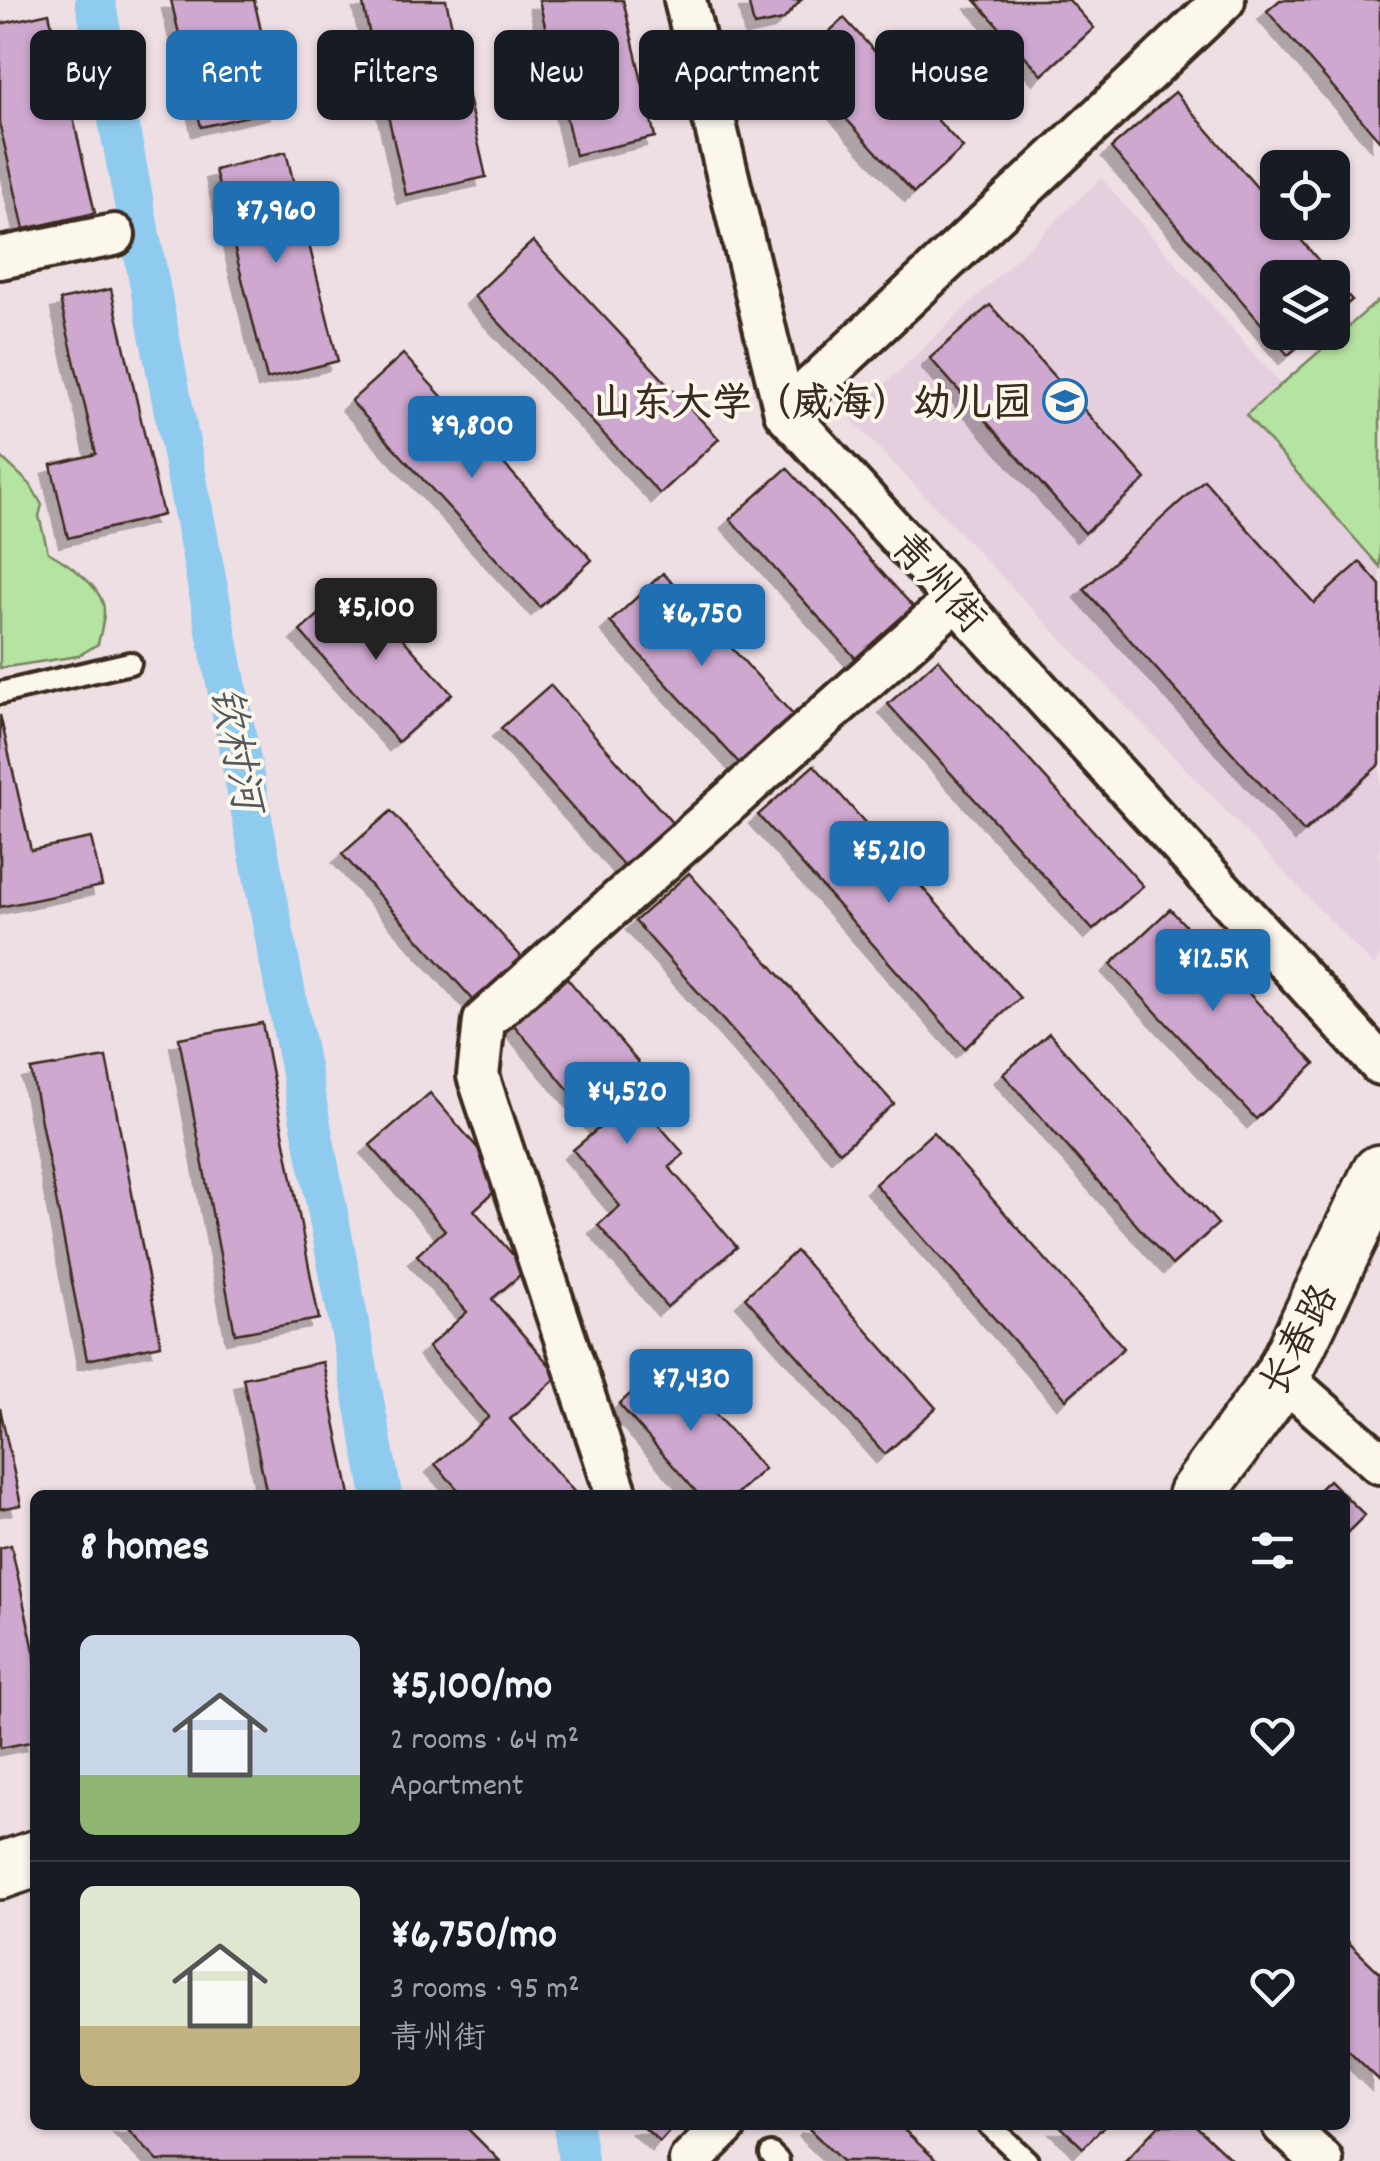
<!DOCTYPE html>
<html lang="en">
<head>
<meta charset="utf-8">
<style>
  :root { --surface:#171b24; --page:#20242c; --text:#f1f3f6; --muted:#9ea1a6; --line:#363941; --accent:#1f6fb2 }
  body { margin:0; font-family:Dekko,"LXGW WenKai TC",sans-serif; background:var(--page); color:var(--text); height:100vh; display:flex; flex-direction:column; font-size:38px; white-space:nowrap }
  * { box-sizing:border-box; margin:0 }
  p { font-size:32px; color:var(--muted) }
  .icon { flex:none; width:55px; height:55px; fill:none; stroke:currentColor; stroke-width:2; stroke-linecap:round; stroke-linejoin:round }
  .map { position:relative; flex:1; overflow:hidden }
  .details { position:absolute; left:30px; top:1490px; width:1320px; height:640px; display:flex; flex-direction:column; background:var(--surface); border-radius:15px; box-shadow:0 2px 8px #0004 }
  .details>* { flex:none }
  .banner { position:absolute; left:30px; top:30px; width:1320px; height:90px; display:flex; gap:20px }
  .tools { position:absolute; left:1260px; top:150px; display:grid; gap:20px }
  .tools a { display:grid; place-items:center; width:90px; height:90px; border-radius:15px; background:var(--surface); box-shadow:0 2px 8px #0004; font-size:50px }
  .price { position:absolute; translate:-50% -85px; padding:0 22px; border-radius:10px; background:var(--accent); color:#fff; font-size:32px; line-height:65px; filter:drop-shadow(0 2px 5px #0008) }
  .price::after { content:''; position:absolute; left:50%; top:60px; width:30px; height:22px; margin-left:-15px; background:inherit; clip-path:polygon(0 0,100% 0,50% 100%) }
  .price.current { background:#222; color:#fff }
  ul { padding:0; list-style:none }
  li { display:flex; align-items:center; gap:30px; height:250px; padding:0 50px }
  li+li { border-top:2px solid var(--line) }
  li span { display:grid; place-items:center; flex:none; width:280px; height:200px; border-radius:15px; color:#555 }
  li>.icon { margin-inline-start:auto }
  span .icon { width:120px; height:120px; fill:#fffc; stroke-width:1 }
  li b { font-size:42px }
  h2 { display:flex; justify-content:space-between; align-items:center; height:120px; padding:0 50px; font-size:42px }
  .tag { padding:0 35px; border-radius:15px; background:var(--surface); box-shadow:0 2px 8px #0004; font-size:35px; line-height:90px }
  .tag.current { background:var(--accent); color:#fff }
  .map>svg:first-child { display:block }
  .built { fill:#e5cede }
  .green { fill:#b5e3a1; stroke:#788660; stroke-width:2.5 }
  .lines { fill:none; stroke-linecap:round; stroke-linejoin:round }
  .canal { stroke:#8fcbef; stroke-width:40 }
  .building { fill:#cfa8d0; stroke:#3b2a1e; stroke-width:2.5; filter:url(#shadow) }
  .lane-casing { stroke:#3b2a1e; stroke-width:28 }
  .street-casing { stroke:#3b2a1e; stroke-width:48 }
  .secondary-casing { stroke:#3b2a1e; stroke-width:62 }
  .lane { stroke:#fbf7ec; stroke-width:20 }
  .street { stroke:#fbf7ec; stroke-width:40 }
  .secondary { stroke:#fbf7ec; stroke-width:55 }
  .labels { text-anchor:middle; stroke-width:8; stroke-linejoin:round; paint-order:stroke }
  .poi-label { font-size:40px; font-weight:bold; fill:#3b2a1e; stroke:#fbf7ec; text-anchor:end }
  .street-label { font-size:40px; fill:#3b2a1e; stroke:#fbf7ec }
  .water-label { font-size:42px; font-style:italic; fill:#545a5d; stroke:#fbf7ec }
</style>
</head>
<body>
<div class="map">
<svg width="1380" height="2161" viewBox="0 0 1380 2161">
  <defs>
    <filter id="shadow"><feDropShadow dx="-9" dy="9" stdDeviation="0" flood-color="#0004"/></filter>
  </defs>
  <rect width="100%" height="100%" fill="#eedfe4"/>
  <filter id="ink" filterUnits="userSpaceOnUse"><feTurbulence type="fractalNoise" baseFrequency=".01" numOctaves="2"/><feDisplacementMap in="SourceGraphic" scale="20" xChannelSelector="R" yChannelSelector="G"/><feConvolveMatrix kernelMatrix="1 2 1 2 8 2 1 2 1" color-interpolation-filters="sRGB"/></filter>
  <g filter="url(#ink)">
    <path class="built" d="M1101,178L1280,384L1380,299V955L1374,966L850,418Z"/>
    <g class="green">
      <path d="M1380,299V567L1246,415Z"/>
      <path d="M0,456L30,484L42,505L39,516L48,552C66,562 104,587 104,611C104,622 100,634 98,644L78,656L0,668Z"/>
    </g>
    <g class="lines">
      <g class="canal">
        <path d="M95,0L382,1495"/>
        <path d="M573,2125L578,2161"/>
      </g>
    </g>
    <g class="building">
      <path d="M171,0H254L279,109L201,127Z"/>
      <path d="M362,0H446L486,177L406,195Z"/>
      <path d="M539,0H623L655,137L575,155Z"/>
      <path d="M748,0H801L783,20L754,26Z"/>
      <path d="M975,0H1069L1094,28L1042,75Z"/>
      <path d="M1280,0H1380V141L1267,11Z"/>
      <path d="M49,13L95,213L24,229L0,126V24Z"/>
      <path d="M844,18L963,148L914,193L795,63Z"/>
      <path d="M1175,92L1278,212V222H1286L1352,300L1332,317V278H1278V332H1315L1288,355L1111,148Z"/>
      <path d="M286,152L338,361L267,379L215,170Z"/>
      <path d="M533,241L719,439L660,494L474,296Z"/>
      <path d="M111,289L163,515L68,538L51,465L96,454L60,300Z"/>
      <path d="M990,305L1146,479L1085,533L930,358Z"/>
      <path d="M403,354L592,560L540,607L351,401Z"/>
      <path d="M787,468L916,610L859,662L730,519Z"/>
      <path d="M1204,480L1314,603L1360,562L1380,585V764L1304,832L1084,589Z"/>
      <path d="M663,573L795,717L742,766L610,622Z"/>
      <path d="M354,584L452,694L398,742L300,631Z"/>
      <path d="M938,659L1143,886L1093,930L888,704Z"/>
      <path d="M550,685L674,825L626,868L501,728Z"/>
      <path d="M0,715L31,850L91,838L102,886L0,907Z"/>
      <path d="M814,765L1020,998L965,1048L758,815Z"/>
      <path d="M391,811L524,960L476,1003L342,854Z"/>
      <path d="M689,873L894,1104L840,1152L635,921Z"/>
      <path d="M1170,909L1315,1064L1256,1119L1111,964Z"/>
      <path d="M567,978L658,1086L639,1102L684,1154L669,1167L737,1247L667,1307L598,1225L620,1206L573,1150L600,1127L513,1024Z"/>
      <path d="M262,1023L319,1319L235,1334L179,1038Z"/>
      <path d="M1049,1033L1218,1224L1172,1265L1003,1074Z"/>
      <path d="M106,1057L161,1345L87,1360L31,1070Z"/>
      <path d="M430,1093L506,1181L474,1210L526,1270L492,1299L559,1376L510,1419L577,1495H463L435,1464L489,1417L428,1347L467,1312L417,1255L445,1230L370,1145Z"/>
      <path d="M933,1132L1124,1348L1066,1399L875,1184Z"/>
      <path d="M796,1251L936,1408L885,1454L745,1297Z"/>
      <path d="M668,1360L764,1469L735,1495H699L619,1404Z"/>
      <path d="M323,1362L350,1495H267L243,1378Z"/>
      <path d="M0,1408L21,1505L0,1509Z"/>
      <path d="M1329,1480L1344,1495H1313Z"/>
      <path d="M1345,1496L1365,1515L1345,1535Z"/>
      <path d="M11,1545L35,1655V1741L0,1748V1548Z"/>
      <path d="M1345,1939L1380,1973V2081L1345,2047Z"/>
      <path d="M123,2125H464L500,2161H158Z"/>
      <path d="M641,2125H675L660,2142Z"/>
      <path d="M811,2125H899L937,2161H842L808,2128Z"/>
      <path d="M1059,2125H1105L1083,2148Z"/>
      <path d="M1159,2125H1195L1233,2161H1125Z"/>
    </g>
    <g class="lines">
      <g class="lane-casing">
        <g id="lane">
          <path d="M0,693L130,663"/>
          <path d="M989,2125L1027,2161"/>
          <path d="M771,2154L778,2161"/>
        </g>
      </g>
      <g class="street-casing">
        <g id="street">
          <path d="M685,0L785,412L1380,1064"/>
          <path d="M0,258L114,235"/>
          <path d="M785,412L1224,0"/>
          <path d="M1282,1377L1380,1463"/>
          <path d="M617,1495L478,1076L484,1021L956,599"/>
          <path d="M1283,2125L1322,2161"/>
          <path d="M690,2161L726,2125"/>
        </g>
      </g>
      <g class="secondary-casing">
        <g id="secondary">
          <path d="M1196,1495L1282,1377L1380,1173"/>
          <path d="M0,1871L35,1859"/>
        </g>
      </g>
      <use href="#lane" class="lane"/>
      <use href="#street" class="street"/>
      <use href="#secondary" class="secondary"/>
    </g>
  </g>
  <defs>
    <g id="school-ring" transform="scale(2.25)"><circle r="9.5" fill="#fbf7ec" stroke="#1f6fb2" stroke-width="1.5"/><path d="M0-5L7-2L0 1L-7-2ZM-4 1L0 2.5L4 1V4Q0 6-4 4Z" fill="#1f6fb2"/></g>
  </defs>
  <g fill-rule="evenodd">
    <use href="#school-ring" x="1065" y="401"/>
  </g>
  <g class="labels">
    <g class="poi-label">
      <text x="1032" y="415">山东大学（威海）幼儿园</text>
    </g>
    <g class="street-label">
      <text transform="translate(940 581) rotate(48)" y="14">青州街</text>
      <text transform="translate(1297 1339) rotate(-62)" y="14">长春路</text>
    </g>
    <g class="water-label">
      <text transform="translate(239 748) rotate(79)" y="15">钦村河</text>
    </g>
  </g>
</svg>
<div class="tools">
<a><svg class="icon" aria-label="locate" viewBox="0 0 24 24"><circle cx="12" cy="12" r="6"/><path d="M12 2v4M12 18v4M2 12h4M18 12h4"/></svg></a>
<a><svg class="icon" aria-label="layers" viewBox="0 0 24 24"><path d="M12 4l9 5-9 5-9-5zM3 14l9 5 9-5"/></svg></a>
</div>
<b class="price" style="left:276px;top:266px">¥7,960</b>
<b class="price" style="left:472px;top:481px">¥9,800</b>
<b class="price current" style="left:376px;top:663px">¥5,100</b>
<b class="price" style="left:702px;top:669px">¥6,750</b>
<b class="price" style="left:889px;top:906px">¥5,210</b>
<b class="price" style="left:1213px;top:1014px">¥12.5K</b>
<b class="price" style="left:627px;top:1147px">¥4,520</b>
<b class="price" style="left:691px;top:1434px">¥7,430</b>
<div class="banner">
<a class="tag">Buy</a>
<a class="tag current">Rent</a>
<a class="tag">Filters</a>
<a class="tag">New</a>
<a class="tag">Apartment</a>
<a class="tag">House</a>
</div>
<section class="details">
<h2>8 homes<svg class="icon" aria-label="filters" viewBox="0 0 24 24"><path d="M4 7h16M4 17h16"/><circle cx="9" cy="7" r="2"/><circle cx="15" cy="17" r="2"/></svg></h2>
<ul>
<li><span style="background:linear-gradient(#c9d6e8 70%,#8fb573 0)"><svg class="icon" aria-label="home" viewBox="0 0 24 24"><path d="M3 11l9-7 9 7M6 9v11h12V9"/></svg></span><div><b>¥5,100/mo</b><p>2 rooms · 64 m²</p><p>Apartment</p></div><svg class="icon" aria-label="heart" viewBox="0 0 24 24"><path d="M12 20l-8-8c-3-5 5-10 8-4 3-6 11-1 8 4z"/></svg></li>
<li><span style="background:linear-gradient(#dfe7d0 70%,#c2b280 0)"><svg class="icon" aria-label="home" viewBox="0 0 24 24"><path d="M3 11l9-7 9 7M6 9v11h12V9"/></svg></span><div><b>¥6,750/mo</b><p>3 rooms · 95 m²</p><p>青州街</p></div><svg class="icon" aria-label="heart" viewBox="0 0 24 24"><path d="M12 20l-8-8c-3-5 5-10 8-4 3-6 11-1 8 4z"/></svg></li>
</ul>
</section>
</div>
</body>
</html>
